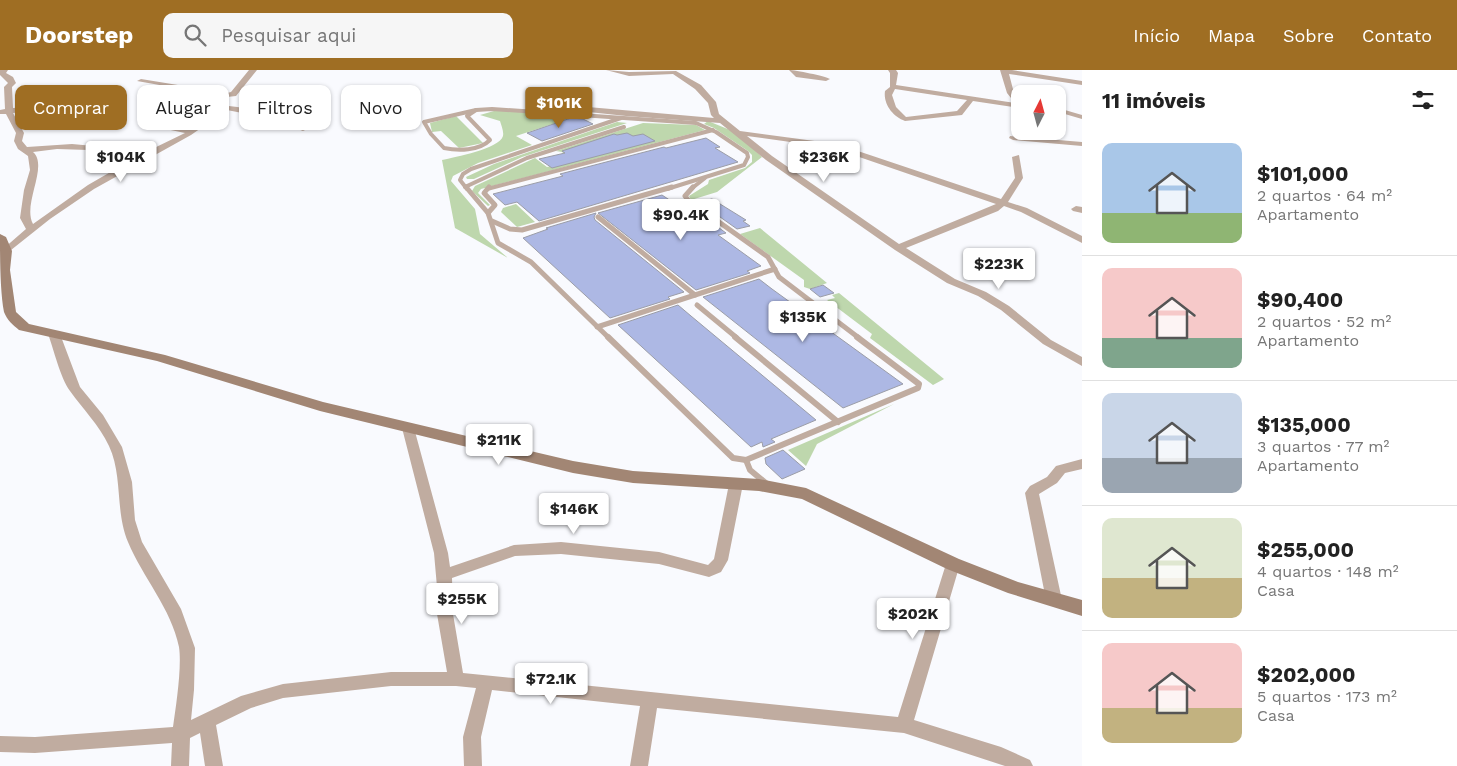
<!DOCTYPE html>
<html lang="pt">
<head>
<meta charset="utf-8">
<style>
  :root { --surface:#fff; --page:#f6f6f6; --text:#222; --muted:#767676; --line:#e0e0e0; --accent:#9f6e23 }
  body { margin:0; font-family:"Work Sans",sans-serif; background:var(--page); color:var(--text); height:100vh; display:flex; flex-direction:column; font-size:19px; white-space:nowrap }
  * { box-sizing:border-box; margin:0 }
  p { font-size:16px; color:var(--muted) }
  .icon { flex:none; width:28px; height:28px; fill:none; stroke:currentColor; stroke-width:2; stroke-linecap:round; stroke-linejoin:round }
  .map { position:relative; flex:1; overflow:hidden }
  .side { display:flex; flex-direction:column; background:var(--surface); width:375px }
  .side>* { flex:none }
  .top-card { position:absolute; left:15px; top:15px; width:475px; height:45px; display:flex; gap:10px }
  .needle { width:32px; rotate:6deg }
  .fabs { position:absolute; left:1011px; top:15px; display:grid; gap:10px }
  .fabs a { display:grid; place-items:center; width:55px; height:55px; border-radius:10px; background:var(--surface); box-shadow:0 1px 4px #0004; font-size:25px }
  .price { position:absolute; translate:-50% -42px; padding:0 11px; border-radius:5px; background:#fff; color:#222; font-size:16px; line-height:32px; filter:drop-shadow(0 1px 2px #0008) }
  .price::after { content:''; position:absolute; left:50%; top:30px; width:15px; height:11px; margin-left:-8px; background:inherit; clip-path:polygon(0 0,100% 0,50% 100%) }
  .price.on { background:var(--accent); color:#fff }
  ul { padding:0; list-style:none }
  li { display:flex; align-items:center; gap:15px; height:125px; padding:0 20px }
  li+li { border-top:1px solid var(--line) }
  li span { display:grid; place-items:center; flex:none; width:140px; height:100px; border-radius:10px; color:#555 }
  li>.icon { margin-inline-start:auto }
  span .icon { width:60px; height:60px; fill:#fffc; stroke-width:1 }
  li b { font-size:21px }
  h2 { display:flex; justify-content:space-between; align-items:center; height:60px; padding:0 20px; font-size:21px }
  .pill { padding:0 18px; border-radius:10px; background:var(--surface); box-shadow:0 1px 4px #0004; font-size:18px; line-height:45px }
  .pill.on { background:var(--accent); color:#fff }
  header { display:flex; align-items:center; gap:30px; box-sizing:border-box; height:70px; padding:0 25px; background:var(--accent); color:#fff }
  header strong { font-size:24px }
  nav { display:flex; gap:28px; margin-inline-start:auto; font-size:18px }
  .search { width:350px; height:45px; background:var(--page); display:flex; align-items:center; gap:12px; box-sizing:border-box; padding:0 18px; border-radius:10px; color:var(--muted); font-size:19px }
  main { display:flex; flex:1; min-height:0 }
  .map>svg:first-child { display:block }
  .green { fill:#bed7ad }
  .building { fill:#adb8e4; stroke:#9b9da7 }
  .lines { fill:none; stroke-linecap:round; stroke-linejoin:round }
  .lane-far2 { stroke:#c0aca0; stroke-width:4 }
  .lane-far1 { stroke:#c0aca0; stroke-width:5 }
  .lane { stroke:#c0aca0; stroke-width:6 }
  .street { fill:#c0aca0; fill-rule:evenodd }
  .secondary { fill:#a28674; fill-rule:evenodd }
</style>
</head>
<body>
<header>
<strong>Doorstep</strong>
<div class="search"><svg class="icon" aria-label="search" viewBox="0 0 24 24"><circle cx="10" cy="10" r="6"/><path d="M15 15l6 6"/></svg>Pesquisar aqui</div>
<nav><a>Início</a><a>Mapa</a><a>Sobre</a><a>Contato</a></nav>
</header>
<main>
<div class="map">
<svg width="1082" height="696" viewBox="0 0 1082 696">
  <rect width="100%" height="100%" fill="#f9fafe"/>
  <g class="green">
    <path d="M510,41L577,46L516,66L532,75L478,93L453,106L451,111L475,139L480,164L508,188L455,158L442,90C455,87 499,79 503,66C504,61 501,55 500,51L480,45L494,41Z"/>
    <path d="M456,46L483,73L459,78L441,61L432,62L430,53Z"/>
    <path d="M708,51L735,62L762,87L717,122L691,130L689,126L708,114L709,110L745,98L752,92V85L748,81L714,58L704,54Z"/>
    <path d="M617,52L627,53L522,87L474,109H467L466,107L494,94Z"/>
    <path d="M643,53L696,55L705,60L481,119L478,123L490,135L488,136L472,121L475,116L535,88L547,97L573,91L562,82L556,81Z"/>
    <path d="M516,134L535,152L517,157L501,142L503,138Z"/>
    <path d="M760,158L827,213L810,219L804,217V210L740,164Z"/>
    <path d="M839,223L944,309L933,315L870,268L872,264L827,230L835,228L832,225Z"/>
    <path d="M894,334L817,374L806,396L788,380Z"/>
  </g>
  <g class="building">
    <path d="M571,48L583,49L593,54L542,71L527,63Z"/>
    <path d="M627,63L633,66L643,64L655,71L552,98L539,89L565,83L562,81L614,64L617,65Z"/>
    <path d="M706,68L720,77L715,78L738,92L539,151L517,132L505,135L493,124L563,106L560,104L664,77L666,78Z"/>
    <path d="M662,125L680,137L688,135L726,163L718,165L761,196L747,201L750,203L696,220L598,143Z"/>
    <path d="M712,129L746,150L743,151L750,156L737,159L699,132Z"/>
    <path d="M596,143L594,147L595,150L684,222L668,227L670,229L610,248L523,168L548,159L546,158Z"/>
    <path d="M759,209L772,219L903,314L843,338L703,227Z"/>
    <path d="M823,215L834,223L820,227L810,219Z"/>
    <path d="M678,235L691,246L816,350L771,369L775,372L763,377L762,372L751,377L618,255Z"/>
    <path d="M783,380L805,399L782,409L766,394L765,388Z"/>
  </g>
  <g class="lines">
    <g class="lane-far2">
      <path d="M476,40L492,39L696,53L716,62L747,83L748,87L744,95L667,119"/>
      <path d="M476,40L467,46L490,70C479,81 458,81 444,78L431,64L424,52Z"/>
      <path d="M465,117L527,88L624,57"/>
      <path d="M467,119L460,110L463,104L471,99L621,48"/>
      <path d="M487,119L713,60"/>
      <path d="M691,119L705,108"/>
    </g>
    <g class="lane-far1">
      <path d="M466,117L488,143L498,173L531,192L609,268"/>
      <path d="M693,117L685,126L688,130L768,187L779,207L859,268"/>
      <path d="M488,143L495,135L484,123L489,117"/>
      <path d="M598,147L695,225L775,199"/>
      <path d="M492,151L510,159L522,160L672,117"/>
      <path d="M697,235L737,268"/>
      <path d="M597,257L695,225"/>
    </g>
    <g class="lane">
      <path d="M608,267L733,388L746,390"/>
      <path d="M735,267L838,352"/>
      <path d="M767,414L750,400L746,390L918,318L919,314L857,267"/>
    </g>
    <g class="street">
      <path d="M0,0H8L6,3L13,7L16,13L12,17L13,38L30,37L34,39L30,41L13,43L24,63L22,71L27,77L72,74L148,81L185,63L142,54V50L176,55L190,59L219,39L161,36L160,34L164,32C200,33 280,36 307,59L303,61L268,48L227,40L191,65L94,119L50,149L6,184L3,183V179L26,159L20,148L24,120L30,100L28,86L18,79L14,71L16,63L6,44H0V40L5,39L4,17L8,13L0,5ZM57,79L88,80L140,85L88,115L33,154C22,134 49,96 33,82Z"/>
      <path d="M249,0H257L236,26L227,27L137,11L141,9L227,23L231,22Z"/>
      <path d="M606,0L629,2L676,1L701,15L716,32L719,44L740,61L837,74L1001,129L1015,108L1012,87L1019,85L1023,108L1008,132L1027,138L1082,166V173L1021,142L1004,136L998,141L906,178L955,209L986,222L1009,236L1051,270L1082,287V296L1043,274L1001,240L978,226L947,213L895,180L766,90L720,53L626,46L542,37L538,35L542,33L714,48L711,45L708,33L695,19L673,4L629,6ZM747,66L833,78L996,134L899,174L772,86Z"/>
      <path d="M789,0C795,0 825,6 830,9L826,11L796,7Z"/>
      <path d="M888,0H896L898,3L896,15L1015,33L1007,23L1000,0H1012L1082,11V15L1009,4L1014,23L1020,30V38L973,31L962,45L905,51C893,47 883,34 885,21L890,17V3ZM895,19L967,30L957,41L906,47L896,37L892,25Z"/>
      <path d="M1058,38L1082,45V49L1058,42Z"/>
      <path d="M1010,66L1082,72V76L1013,70L1009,68Z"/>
      <path d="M1076,136L1082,137V143L1073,141L1071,139Z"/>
      <path d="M54,261L60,264L80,317L103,345L122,377L132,412L135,450L142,472L181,539L195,578L194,620L191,650L241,626L283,614L391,602H447L437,544V517L434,483L402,358L408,354L414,358L448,483L450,497L514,475L561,472L659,482L708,495L714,489L729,414L731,411H741L743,414L728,490L721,502L709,507L659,494L561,484L515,486L452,508L453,544L463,603L898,647L946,494L948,490L953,488L958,490L960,494L914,650L1001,677L1030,690L1033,696H1005L904,663L657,638L648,696H630L640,636L492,620L481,667L482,696H464L463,667L476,618L456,616H391L283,628L251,638L216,655L223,696H205L200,663L190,668L189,696H171L172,673L35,683L0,682V666L35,667L173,657C176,636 182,597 179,577C171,538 143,508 128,472C115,442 123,406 109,376C99,355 83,339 70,321C60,307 54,280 48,264Z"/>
      <path d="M1082,389V399L1065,403L1057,413L1039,424L1062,530L1059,534L1054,536L1049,534L1046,530L1025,423L1030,416L1047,407L1056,396Z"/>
    </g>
    <path class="secondary" d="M0,164L6,167L12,181L10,200L16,242L29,254L165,285L323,332L573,391L633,401L759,409L806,418L959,489L1018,512L1082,530V546L1008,523L947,499L802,429L759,421L633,413L573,403L320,341L157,291L19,260C13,255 7,250 4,242C0,221 0,187 0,164Z"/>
  </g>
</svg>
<div class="fabs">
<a><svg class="needle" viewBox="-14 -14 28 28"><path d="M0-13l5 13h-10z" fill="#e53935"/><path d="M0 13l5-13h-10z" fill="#767676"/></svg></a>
</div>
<b class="price on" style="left:559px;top:59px">$101K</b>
<b class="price" style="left:121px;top:113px">$104K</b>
<b class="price" style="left:824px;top:113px">$236K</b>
<b class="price" style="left:681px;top:171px">$90.4K</b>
<b class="price" style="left:999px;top:220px">$223K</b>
<b class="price" style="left:803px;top:273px">$135K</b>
<b class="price" style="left:499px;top:396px">$211K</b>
<b class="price" style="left:574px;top:465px">$146K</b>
<b class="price" style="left:462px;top:555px">$255K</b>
<b class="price" style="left:913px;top:570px">$202K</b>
<b class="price" style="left:551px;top:635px">$72.1K</b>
<div class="top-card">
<a class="pill on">Comprar</a>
<a class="pill">Alugar</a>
<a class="pill">Filtros</a>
<a class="pill">Novo</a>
</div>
</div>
<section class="side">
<h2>11 imóveis<svg class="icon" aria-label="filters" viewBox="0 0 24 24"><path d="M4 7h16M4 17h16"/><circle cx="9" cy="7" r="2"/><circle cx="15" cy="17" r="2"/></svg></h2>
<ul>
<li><span style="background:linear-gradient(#a9c7e8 70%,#8fb573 0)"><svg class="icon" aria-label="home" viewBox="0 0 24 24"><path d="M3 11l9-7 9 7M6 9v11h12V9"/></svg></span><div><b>$101,000</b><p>2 quartos · 64 m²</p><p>Apartamento</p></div></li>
<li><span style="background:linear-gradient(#f6c9c9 70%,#7fa58c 0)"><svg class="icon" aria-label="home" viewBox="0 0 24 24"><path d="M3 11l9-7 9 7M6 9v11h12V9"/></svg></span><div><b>$90,400</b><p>2 quartos · 52 m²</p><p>Apartamento</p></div></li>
<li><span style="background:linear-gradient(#c9d6e8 65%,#9aa5b1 0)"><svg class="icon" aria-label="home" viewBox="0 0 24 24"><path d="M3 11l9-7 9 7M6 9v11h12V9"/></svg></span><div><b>$135,000</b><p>3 quartos · 77 m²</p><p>Apartamento</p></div></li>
<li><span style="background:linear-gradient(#dfe7d0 60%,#c2b280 0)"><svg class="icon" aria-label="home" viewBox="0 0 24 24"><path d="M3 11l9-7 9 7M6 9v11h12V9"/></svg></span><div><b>$255,000</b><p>4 quartos · 148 m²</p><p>Casa</p></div></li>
<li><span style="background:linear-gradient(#f6c9c9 65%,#c2b280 0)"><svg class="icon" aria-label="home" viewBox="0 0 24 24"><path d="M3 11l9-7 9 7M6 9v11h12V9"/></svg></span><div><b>$202,000</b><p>5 quartos · 173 m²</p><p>Casa</p></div></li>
</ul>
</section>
</main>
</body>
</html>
